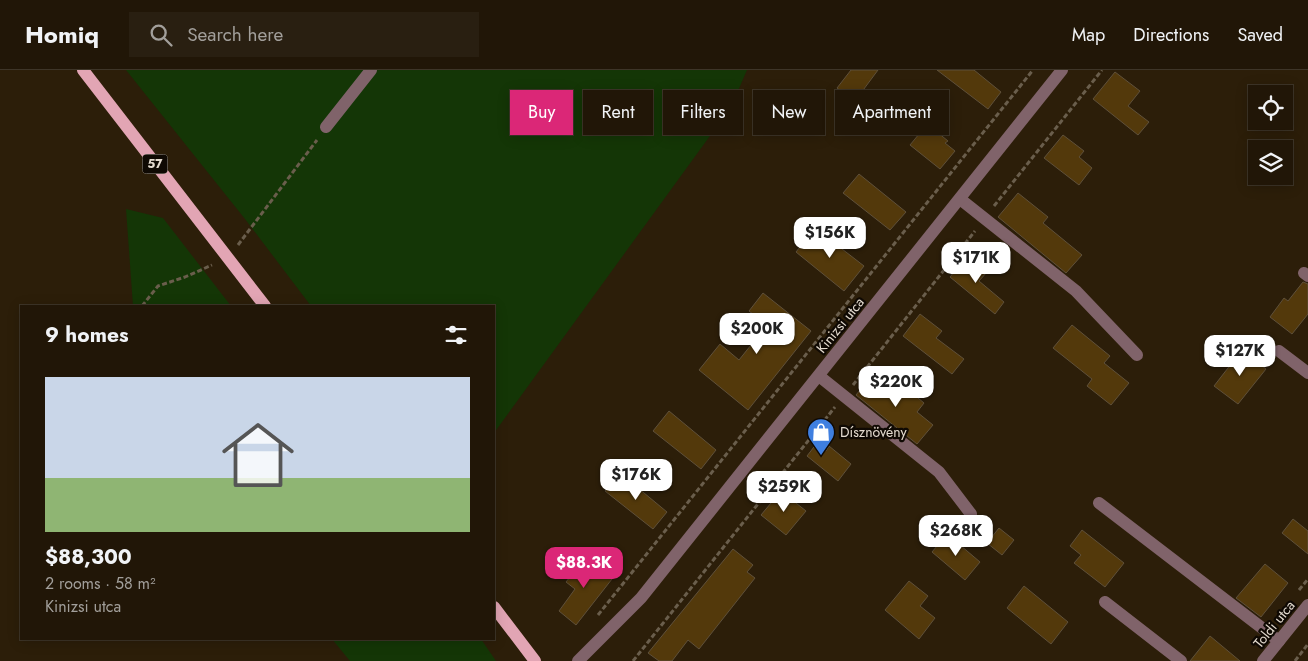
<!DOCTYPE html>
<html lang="en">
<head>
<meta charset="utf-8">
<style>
  :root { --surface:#211607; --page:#291f11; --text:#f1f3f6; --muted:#a29f9b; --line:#3e3528; --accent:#db2777 }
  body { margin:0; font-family:Jost,sans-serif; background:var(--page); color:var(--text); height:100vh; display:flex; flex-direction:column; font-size:19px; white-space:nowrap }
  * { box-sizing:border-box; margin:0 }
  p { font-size:16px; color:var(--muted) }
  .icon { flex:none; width:28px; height:28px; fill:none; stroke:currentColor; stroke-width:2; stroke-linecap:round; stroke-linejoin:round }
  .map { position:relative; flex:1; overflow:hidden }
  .drawer { position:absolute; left:20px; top:235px; width:475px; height:335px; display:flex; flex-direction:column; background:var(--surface); border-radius:0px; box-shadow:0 2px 12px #0003,0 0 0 1px var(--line) }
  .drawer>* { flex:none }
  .banner { position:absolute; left:510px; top:20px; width:475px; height:45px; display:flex; gap:10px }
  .buttons { position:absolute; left:1248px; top:15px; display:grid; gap:10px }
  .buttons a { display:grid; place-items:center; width:45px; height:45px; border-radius:0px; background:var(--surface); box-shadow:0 2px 12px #0003,0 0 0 1px var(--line); font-size:25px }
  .price { position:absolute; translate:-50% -42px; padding:0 11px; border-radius:10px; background:#fff; color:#222; font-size:16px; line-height:32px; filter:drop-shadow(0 1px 2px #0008) }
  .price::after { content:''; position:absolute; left:50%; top:30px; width:15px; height:11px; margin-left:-8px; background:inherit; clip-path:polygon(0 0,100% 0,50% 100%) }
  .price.selected { background:var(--accent); color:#fff }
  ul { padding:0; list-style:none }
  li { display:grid; align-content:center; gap:10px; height:265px; padding:0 25px }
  li span { display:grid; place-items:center; height:155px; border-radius:0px; color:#555 }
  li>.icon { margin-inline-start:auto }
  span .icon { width:90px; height:90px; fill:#fffc; stroke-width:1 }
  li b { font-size:21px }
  h2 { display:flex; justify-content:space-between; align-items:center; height:60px; padding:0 25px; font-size:21px }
  .tag { padding:0 18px; border-radius:0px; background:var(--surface); box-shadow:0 2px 12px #0003,0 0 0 1px var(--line); font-size:18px; line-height:45px }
  .tag.selected { background:var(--accent); color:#fff }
  header { display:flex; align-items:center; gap:30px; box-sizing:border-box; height:70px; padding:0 25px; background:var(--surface); border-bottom:1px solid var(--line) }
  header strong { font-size:24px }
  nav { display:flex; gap:28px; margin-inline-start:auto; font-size:18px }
  .search { width:350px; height:45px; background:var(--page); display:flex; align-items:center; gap:12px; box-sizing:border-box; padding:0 18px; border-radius:0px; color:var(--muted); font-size:19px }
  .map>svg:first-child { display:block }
  .green { fill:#143606 }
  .building { fill:#53390b; stroke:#5f503a }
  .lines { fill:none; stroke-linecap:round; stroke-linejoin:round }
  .path { stroke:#6a5e4c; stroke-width:3; stroke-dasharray:5 2.5; stroke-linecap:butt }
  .minor { stroke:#80636a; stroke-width:12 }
  .major { stroke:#e2a5b4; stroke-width:12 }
  .labels { text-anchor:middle; stroke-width:4.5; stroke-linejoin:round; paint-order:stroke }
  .shield { fill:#0f0903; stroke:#a49c92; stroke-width:1 }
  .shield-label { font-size:12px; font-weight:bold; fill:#e4dbcf }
  .street-label { font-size:14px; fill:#e4dbcf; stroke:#0f0903 }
  .poi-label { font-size:14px; fill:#e4dbcf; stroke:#0f0903; text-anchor:start }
</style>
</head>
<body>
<header>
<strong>Homiq</strong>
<div class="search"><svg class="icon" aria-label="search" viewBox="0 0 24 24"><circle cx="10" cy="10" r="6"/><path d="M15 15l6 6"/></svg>Search here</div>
<nav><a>Map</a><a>Directions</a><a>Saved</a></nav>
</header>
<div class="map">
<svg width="1308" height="591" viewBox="0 0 1308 591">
  <rect width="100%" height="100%" fill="#2c1e09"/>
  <g class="green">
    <path d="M126,0H747L731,37L494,363V236H311L245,149Z"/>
    <path d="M126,139L163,148L231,236H133Z"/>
    <path d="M332,569H481L496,591H350Z"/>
  </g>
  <g class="building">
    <path d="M851,0H878L855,31L837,18Z"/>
    <path d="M937,0H974L1001,22L988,39Z"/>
    <path d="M1115,2L1140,21L1128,36L1149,52L1138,65L1093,29Z"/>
    <path d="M931,57L948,71L945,73L955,81L940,99L910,75L924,58L928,61Z"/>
    <path d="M1063,65L1084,81L1079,87L1092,98L1079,115L1044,88Z"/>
    <path d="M859,104L906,142L890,160L843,123Z"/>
    <path d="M1018,123L1048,147L1043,153L1082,185L1066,203L998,147Z"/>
    <path d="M815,158L864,196L844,221L796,182Z"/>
    <path d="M968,185L987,202L979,211L1004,232L995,244L950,207Z"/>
    <path d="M1303,212L1308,214V244L1292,264L1270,247L1284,228L1288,231Z"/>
    <path d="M763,223L811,261L748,340L699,300L720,274L739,290L767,255L749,241Z"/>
    <path d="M920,244L942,261L936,268L964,289L952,304L903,266Z"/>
    <path d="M1072,255L1110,286L1104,293L1129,313L1111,335L1087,316L1092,309L1053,278Z"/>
    <path d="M1242,280L1266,299L1238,334L1214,316Z"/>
    <path d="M873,304L898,325L905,317L924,333L917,342L933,355L917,374L856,325Z"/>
    <path d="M669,341L716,380L701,399L653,361Z"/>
    <path d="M817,373L826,381L829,376L851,394L838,411L807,386Z"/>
    <path d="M620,403L667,442L653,459L605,421Z"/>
    <path d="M781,421L806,441L786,465L761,445Z"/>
    <path d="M1293,449L1308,461V484L1282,463Z"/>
    <path d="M999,458L1014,470L1002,485L987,473Z"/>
    <path d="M1082,460L1124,493L1105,517L1074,493L1081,485L1070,476Z"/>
    <path d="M947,464L980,492L965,510L932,482Z"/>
    <path d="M733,479L753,495L747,502L755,508L699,579L688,570L672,591H659L648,583Z"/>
    <path d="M580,484L612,509L576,555L559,541L575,519L566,512L574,502L569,499Z"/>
    <path d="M1265,494L1288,513L1261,547L1236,528Z"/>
    <path d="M909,511L928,526L920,536L935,548L919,569L885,540Z"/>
    <path d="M1024,516L1068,552L1051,574L1007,538Z"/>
    <path d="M1210,566L1240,591H1190Z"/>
  </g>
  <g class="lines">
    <g class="path">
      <path d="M994,136L1102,0"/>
      <path d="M238,175L317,70"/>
      <path d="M142,236L158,216L185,207L212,195"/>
      <path d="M853,315L975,161"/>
      <path d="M1299,520L1308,509"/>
      <path d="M598,545L1033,0"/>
      <path d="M633,591L835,337"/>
      <path d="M1295,591L1308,574"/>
    </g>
    <g class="minor">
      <path d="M326,57L371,0"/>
      <path d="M960,129L1076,221L1137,285"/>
      <path d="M1304,203L1308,206"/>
      <path d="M1279,281L1308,303"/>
      <path d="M819,306L939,402L971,444"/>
      <path d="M1099,433L1279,571"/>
      <path d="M1105,532L1181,591"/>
      <path d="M578,591L641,528L1062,0"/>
      <path d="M1263,591L1308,535"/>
    </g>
    <g class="major">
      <path d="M83,0L265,236"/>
      <path d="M494,537L535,591"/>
    </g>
  </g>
  <defs>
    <g id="shop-pin" transform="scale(1.4375)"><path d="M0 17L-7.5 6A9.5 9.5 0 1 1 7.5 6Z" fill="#3f7fe0" stroke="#0f0903"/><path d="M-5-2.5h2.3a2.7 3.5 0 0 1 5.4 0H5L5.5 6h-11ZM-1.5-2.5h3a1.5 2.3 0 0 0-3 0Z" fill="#fff"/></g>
  </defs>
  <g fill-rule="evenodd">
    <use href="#shop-pin" x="821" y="362"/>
  </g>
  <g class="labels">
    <rect class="shield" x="142.5" y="84.5" width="25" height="19" rx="4"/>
    <g class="shield-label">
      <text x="155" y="98">57</text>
    </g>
    <g class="street-label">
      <text transform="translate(840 255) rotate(-51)" y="5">Kinizsi utca</text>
      <text transform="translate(1274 554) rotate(-51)" y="5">Toldi utca</text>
    </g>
    <g class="poi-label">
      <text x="840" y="367">Dísznövény</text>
    </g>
  </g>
</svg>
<div class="buttons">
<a><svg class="icon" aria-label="locate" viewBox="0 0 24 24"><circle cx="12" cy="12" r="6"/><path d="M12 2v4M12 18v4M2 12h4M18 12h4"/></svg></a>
<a><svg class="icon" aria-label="layers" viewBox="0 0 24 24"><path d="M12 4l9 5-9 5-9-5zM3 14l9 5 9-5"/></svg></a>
</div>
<b class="price" style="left:830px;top:189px">$156K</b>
<b class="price" style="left:976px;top:214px">$171K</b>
<b class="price" style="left:757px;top:285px">$200K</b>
<b class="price" style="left:1240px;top:307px">$127K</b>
<b class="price" style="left:896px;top:338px">$220K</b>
<b class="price" style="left:636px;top:431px">$176K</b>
<b class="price" style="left:784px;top:443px">$259K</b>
<b class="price" style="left:956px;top:487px">$268K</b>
<b class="price selected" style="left:584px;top:519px">$88.3K</b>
<div class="banner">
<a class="tag selected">Buy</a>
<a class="tag">Rent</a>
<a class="tag">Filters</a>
<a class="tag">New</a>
<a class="tag">Apartment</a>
</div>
<section class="drawer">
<h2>9 homes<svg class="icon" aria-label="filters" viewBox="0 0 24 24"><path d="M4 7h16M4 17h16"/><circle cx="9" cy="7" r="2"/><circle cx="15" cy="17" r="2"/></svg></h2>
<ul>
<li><span style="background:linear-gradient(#c9d6e8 65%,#8fb573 0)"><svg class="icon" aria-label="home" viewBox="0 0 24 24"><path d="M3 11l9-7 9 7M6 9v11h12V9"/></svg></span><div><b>$88,300</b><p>2 rooms · 58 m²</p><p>Kinizsi utca</p></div></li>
</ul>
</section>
</div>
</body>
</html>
